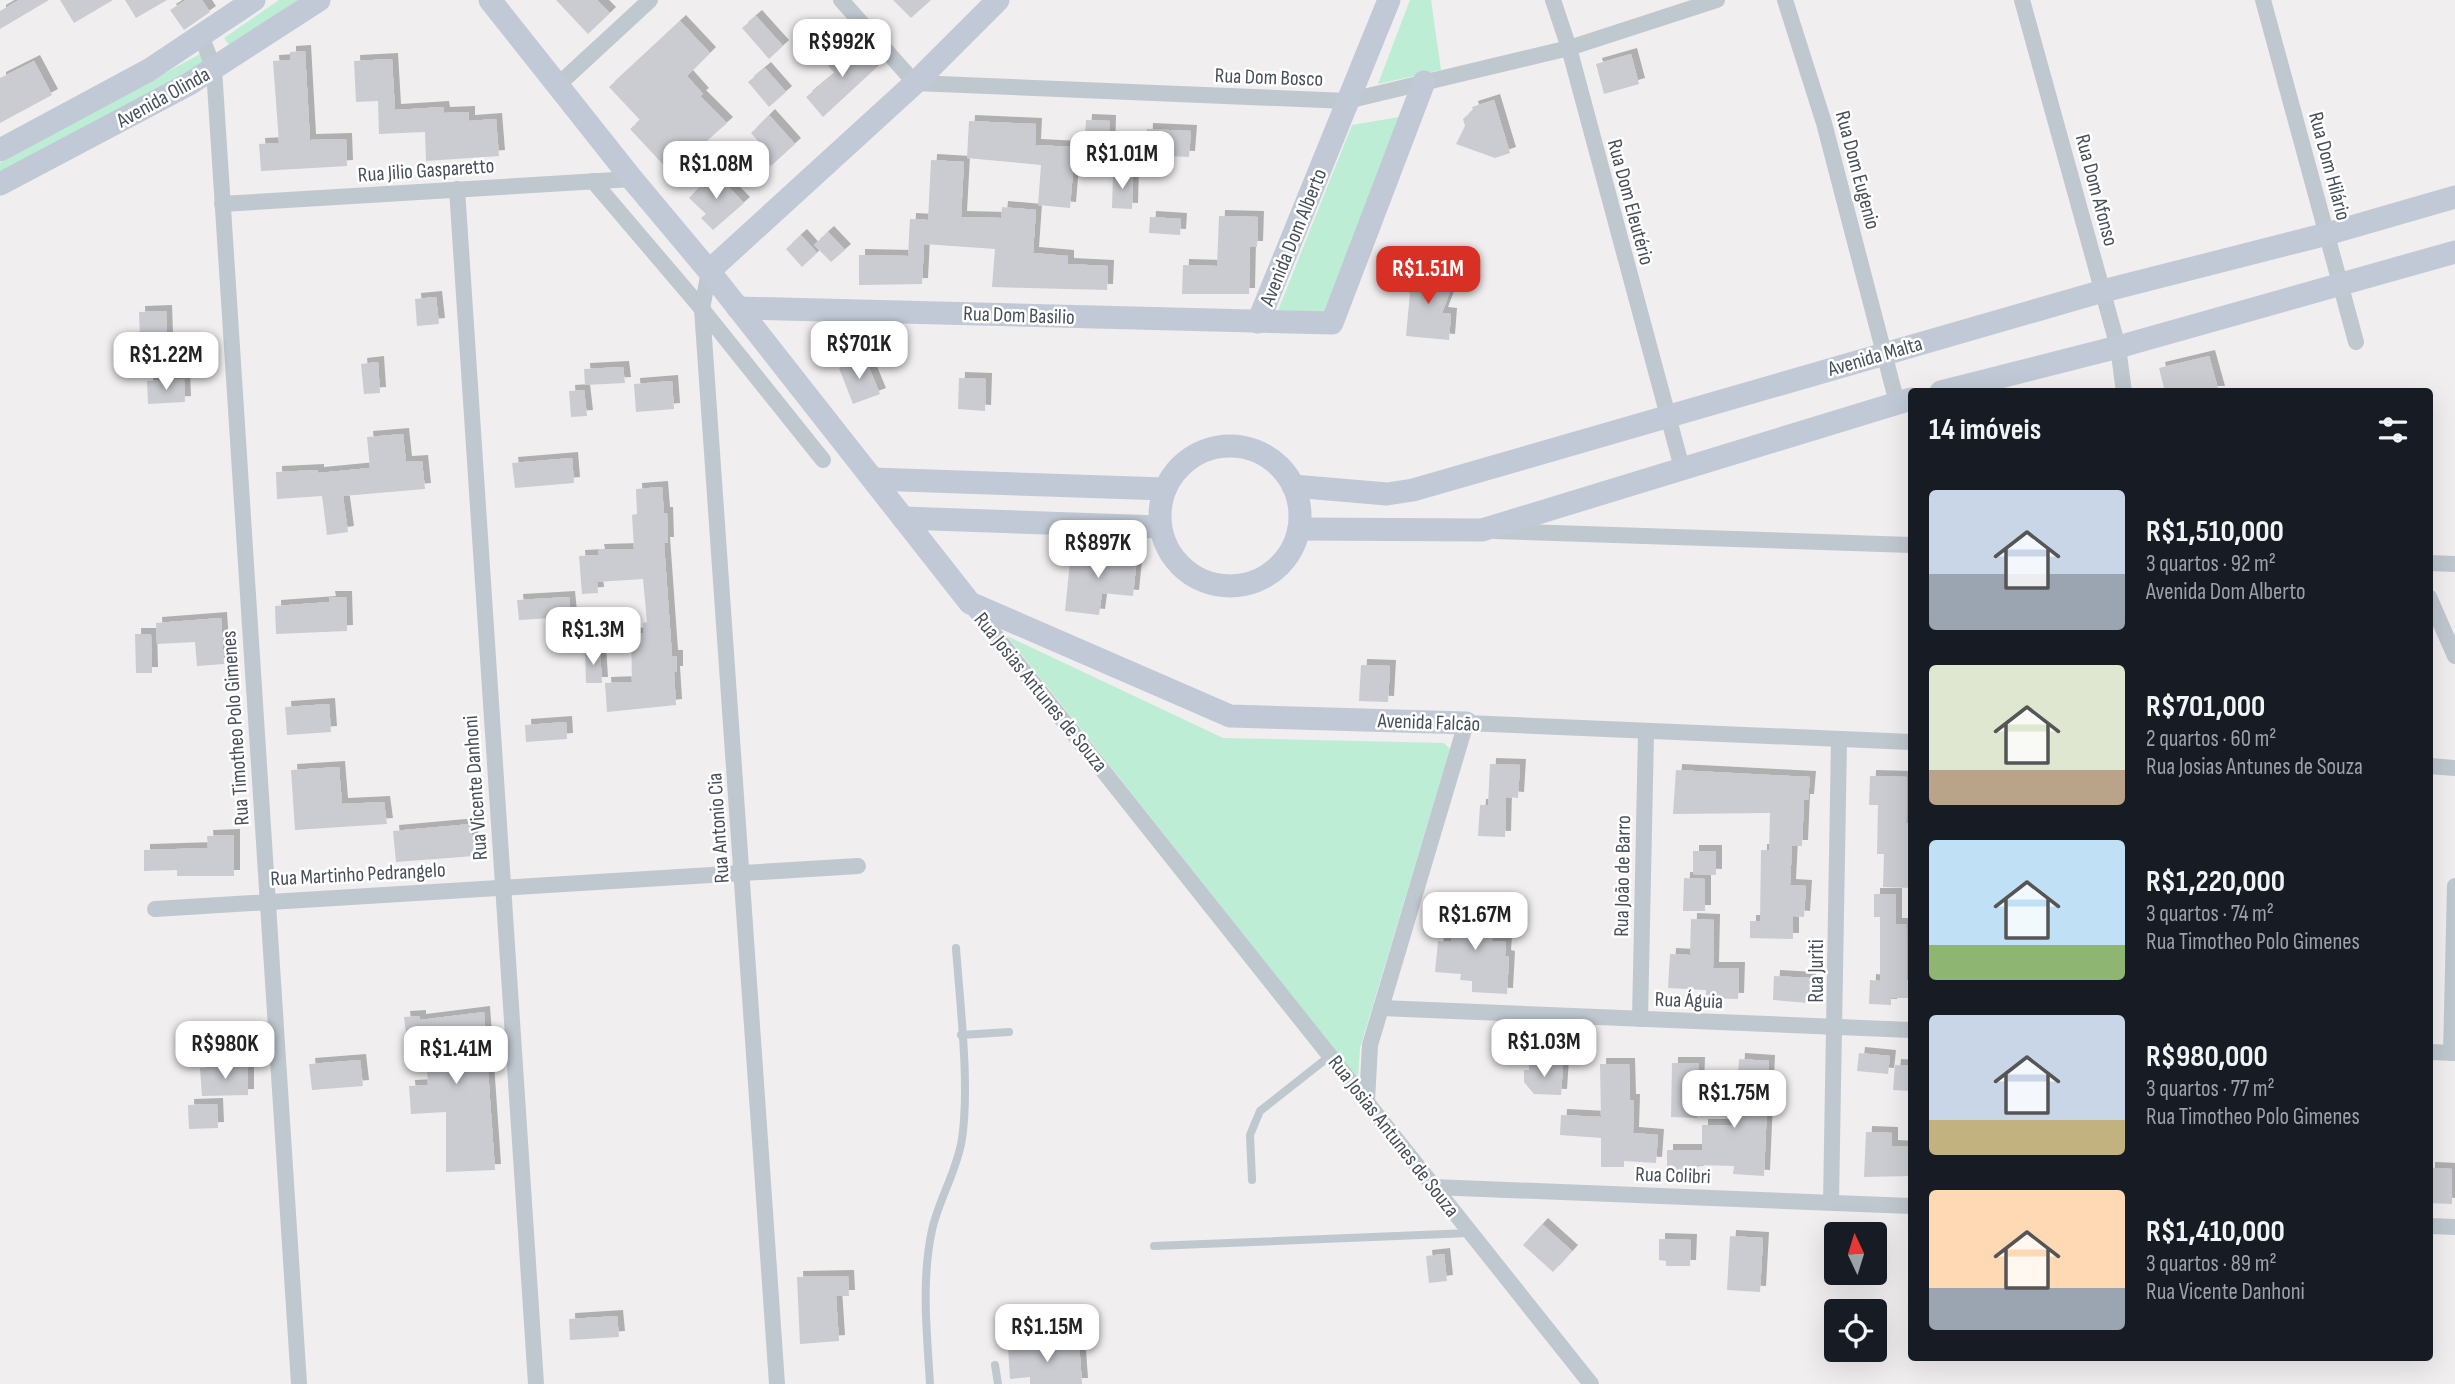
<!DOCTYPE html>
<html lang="pt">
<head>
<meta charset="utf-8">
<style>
  :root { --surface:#171b24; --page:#20242c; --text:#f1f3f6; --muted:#9ea1a6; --accent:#d93025 }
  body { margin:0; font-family:"Sofia Sans Condensed",sans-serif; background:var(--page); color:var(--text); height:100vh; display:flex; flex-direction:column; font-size:26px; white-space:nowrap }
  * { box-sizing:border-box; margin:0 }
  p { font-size:23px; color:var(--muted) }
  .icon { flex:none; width:38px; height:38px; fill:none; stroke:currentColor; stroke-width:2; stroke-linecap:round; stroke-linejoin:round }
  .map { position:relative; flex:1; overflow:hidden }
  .panel { position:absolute; left:1908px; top:388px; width:525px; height:973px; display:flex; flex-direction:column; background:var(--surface); border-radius:7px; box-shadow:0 7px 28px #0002 }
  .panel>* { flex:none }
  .needle { width:46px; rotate:356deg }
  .buttons { position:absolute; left:1824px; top:1222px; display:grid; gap:14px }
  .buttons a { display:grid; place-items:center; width:63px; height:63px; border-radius:7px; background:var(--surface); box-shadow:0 7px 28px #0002; font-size:35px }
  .price { position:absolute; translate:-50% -60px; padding:0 16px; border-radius:14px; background:#fff; color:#222; font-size:23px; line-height:46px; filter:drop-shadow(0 2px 4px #0008) }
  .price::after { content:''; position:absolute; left:50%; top:42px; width:21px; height:16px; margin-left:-10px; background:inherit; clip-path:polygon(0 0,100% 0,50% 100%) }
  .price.selected { background:var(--accent); color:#fff }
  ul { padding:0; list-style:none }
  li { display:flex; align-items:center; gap:21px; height:175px; padding:0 21px }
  li span { display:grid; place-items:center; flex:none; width:196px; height:140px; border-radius:7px; color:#555 }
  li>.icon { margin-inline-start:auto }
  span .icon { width:84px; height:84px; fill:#fffc; stroke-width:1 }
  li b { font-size:30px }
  h2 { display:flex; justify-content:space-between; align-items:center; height:84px; padding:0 21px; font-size:30px }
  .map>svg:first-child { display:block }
  .grass { fill:#bdedd4 }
  .building { fill:#cbccd2; filter:url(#shadow) }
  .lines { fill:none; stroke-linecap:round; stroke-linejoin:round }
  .lane { stroke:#bfc7cf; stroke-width:8 }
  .street { stroke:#bfc7cf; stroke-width:16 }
  .secondary { stroke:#c1c9d6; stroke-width:23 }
  .labels { text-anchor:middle; stroke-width:5; stroke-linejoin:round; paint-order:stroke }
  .street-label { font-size:21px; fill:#474f5a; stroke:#fff }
</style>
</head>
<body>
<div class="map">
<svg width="2455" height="1384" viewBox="0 0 2455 1384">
  <defs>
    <filter id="shadow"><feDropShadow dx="6" dy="-6" stdDeviation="0" flood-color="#0004"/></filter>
  </defs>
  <rect width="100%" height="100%" fill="#f0eeee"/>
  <g class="grass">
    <path d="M279,0H298L230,46L224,38Z"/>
    <path d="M1410,0H1431L1441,70L1378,84Z"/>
    <path d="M200,54L206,64L0,175V163Z"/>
    <path d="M1405,116L1328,315L1277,313L1352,125Z"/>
    <path d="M1007,636L1223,738L1444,743L1450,749L1360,1048L1358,1079Z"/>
  </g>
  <g class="building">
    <path d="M19,0H49L0,29V11Z"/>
    <path d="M60,0H113L74,23Z"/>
    <path d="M125,0H167L136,18Z"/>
    <path d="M186,0H202L210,12L184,30L170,10Z"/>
    <path d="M556,0H597L610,13L588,34Z"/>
    <path d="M893,0H931L911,18Z"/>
    <path d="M756,16L783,46L769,59L742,28Z"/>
    <path d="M680,21L710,53L687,76L703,94L700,96L727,123L671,173L630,129L640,120L609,87Z"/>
    <path d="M854,42L877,67L823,117L806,97L835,73L828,66Z"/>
    <path d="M305,51L310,140L346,139L347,166L261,171L259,144L279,143L273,61L290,60V52Z"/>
    <path d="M1631,54L1639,84L1604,94L1596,64Z"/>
    <path d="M392,59L395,110L443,107L444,113L469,112V121L496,119L499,156L426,161L425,132L379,134L378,101L356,102L354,61Z"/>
    <path d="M34,61L52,95L0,123V78Z"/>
    <path d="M765,68L786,92L769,107L748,82Z"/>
    <path d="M1494,100L1510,153L1495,158L1456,144L1465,126L1463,119L1473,110L1472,107Z"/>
    <path d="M769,115L795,144L771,166L759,153L764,148L751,133Z"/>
    <path d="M1086,120L1110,121L1109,156L1084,155Z"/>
    <path d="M969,121L1036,124L1035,145L1075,147L1070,208L1038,205L1041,165L967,158Z"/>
    <path d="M1147,129L1191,131L1189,157L1146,155Z"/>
    <path d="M931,160L964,162L961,217L1001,218L1002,207L1036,210L1033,253L1068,256V264L1108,266L1107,290L992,287L995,249L924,244L922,284L859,285V255L908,256L910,219L928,220Z"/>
    <path d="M714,172L744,203L713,230L701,218L706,214L689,198Z"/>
    <path d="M1113,173L1133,174L1132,209L1112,208Z"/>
    <path d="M1219,216L1258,217L1257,247H1250L1249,294H1182L1183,265L1217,266Z"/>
    <path d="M1150,217L1181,219L1180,235L1149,233Z"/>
    <path d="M828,232L845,250L831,262L814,245Z"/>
    <path d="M801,235L817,253L802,267L786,249Z"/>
    <path d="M1414,264L1429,269L1427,275L1453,284L1442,313L1451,314L1449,340L1406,336L1410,293L1404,291Z"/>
    <path d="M436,297L439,324L417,326L415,299Z"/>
    <path d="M166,311L167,339L140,340L139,312Z"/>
    <path d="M2209,356L2219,392H2165L2159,368Z"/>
    <path d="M865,358L880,394L853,404L839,368Z"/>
    <path d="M378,362L380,393L364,394L361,364Z"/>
    <path d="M623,367L625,383L585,385L584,369Z"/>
    <path d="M959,378L986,379L985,411L958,409Z"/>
    <path d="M184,379L185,402L148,404L147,381Z"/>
    <path d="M672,381L674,409L636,412L634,384Z"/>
    <path d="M584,390L587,416L571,417L569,391Z"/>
    <path d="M403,434L406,462L422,461L425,489L343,496L348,532L327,535L322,496L277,499L276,472L318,470V473L370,468L367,437Z"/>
    <path d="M572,458L574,483L515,488L512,463Z"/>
    <path d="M662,487L664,513H667L668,543H664L672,656H677V672H674L676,705L607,712L605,683L632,682L631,634L644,633L643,623L647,622L643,579L597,582L598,593L582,594L579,556L599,555L598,550L634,549L632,515L637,514L636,489Z"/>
    <path d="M1071,552L1137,557L1133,596L1102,593L1099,615L1065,611Z"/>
    <path d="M329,597H346L347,631L276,634L275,606L330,602Z"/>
    <path d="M569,597L571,617L519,620L517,600Z"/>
    <path d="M221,618L224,664L197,666L195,642L157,644L156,623Z"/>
    <path d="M135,634H151L152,673H136Z"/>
    <path d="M585,651H600L602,683H586Z"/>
    <path d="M1361,665L1390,666L1388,702L1359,701Z"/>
    <path d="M329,704L331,732L287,735L285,707Z"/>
    <path d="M566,722L567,739L526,742L525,725Z"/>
    <path d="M1490,764L1520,765L1518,798L1506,797L1505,837L1478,836L1480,805H1488Z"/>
    <path d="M339,767L342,804L384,802L387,824L295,830L291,770Z"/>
    <path d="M1676,770L1810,777L1808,800H1804L1802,846H1792L1790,885L1806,886L1804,917L1793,916V939L1750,938V921H1760L1761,850H1769L1770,813L1673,814Z"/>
    <path d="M1870,776L1907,777L1906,823H1910L1911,888L1883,887L1884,854H1877L1878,805H1869Z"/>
    <path d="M471,824L474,856L396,862L393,831Z"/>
    <path d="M234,835V876H177V870L144,871V850L208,848L207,836Z"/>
    <path d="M1693,851H1716V875L1693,874Z"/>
    <path d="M1684,878L1705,879V911H1683Z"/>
    <path d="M1874,894H1896V924H1906L1907,980H1911V998H1891V1005L1869,1004L1870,980L1880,981V917H1874Z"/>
    <path d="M1453,907L1494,908L1492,941L1506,942L1505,956L1509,957L1507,994L1472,992V981L1460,980L1461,974L1435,972L1438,941L1451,942Z"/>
    <path d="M1691,919L1714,920L1713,968H1739L1738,999L1706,998V990L1668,988L1670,954L1690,955Z"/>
    <path d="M1774,976L1810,978L1808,1003L1773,1000Z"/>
    <path d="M484,1012L495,1170L446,1172V1112L411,1114L409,1086L428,1085L426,1047L408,1049L404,1017L420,1016V1020Z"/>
    <path d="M1859,1053L1890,1056L1888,1074L1857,1071Z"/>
    <path d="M1739,1059L1769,1061L1764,1176L1733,1174L1734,1166L1698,1165V1172L1667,1173V1150H1702V1125H1735Z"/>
    <path d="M360,1060L363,1086L312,1090L309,1064Z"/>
    <path d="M1529,1063L1563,1065L1561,1095L1534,1094L1524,1082V1070H1529Z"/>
    <path d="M1672,1063H1699L1697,1118L1671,1117Z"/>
    <path d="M1600,1064H1629L1630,1100H1634L1633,1133L1658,1135L1656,1163L1624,1161V1167H1601V1138L1560,1135L1561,1115L1601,1117Z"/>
    <path d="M232,1065H248V1095L202,1096L200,1068Z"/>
    <path d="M1895,1065L1911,1066V1091L1893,1090Z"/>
    <path d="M217,1104L218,1128L189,1129L188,1105Z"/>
    <path d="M1866,1132L1892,1133V1146L1911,1147V1176L1864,1177Z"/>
    <path d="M2429,1168L2452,1169V1204L2429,1203Z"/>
    <path d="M1542,1224L1572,1251L1553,1272L1523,1245Z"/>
    <path d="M1730,1236L1763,1238L1760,1292L1727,1290Z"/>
    <path d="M1659,1239L1691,1240L1690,1266H1666V1261L1659,1260Z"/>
    <path d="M1444,1254L1447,1281L1429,1283L1426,1256Z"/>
    <path d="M848,1276L849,1296H836L839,1341L800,1344L797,1277Z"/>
    <path d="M617,1316L619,1337L570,1340L569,1319Z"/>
    <path d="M1079,1342L1082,1384H1030V1377L1010,1379L1008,1347Z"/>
  </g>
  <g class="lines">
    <g class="lane">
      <path d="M961,1035L1009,1032"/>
      <path d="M1252,1180L1250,1135L1260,1111L1331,1055"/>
      <path d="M1154,1246L1469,1233"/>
      <path d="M995,1365L998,1384"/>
      <path d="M930,1384C927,1333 921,1281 932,1230C939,1199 957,1171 962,1139C970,1084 960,1005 956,948"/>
    </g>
    <g class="street">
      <path d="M841,0L915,83L1347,101L1569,48L1717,0"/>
      <path d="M1553,0L1569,48L1682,468"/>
      <path d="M1785,0L1824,123L1897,403"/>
      <path d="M2022,0L2118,347L2124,392"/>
      <path d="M2263,0L2356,342"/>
      <path d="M202,38L214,69L299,1384"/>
      <path d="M558,85L650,0"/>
      <path d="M593,181L702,309L823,460"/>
      <path d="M457,189L536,1384"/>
      <path d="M222,204L632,179"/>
      <path d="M709,271L702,309L777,1384"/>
      <path d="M1495,531L1911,545"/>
      <path d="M2429,563L2455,564"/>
      <path d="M2429,597L2455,656"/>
      <path d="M972,606L1591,1384"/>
      <path d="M2429,766L2455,768"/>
      <path d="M155,909L858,866"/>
      <path d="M1381,1008L1911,1030"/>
      <path d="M1640,1019L1646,733"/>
      <path d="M2429,1052L2455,1053"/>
      <path d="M2451,1053L2455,886"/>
      <path d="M1367,1101L1370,1045L1466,723L1911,742"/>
      <path d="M1433,1187L1911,1206"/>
      <path d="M1831,1202L1839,740"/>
      <path d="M2429,1226L2455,1227"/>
    </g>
    <g class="secondary">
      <path d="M490,0L632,179L709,271L970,603L1230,716L1466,723"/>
      <path d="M0,150L149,70L254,0"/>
      <path d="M0,184L189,84L319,0"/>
      <path d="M709,271L915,83L998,0"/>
      <path d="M738,308L1332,323L1424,82"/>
      <path d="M1258,322L1389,0"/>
      <path d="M1941,392L2118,347L2455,252"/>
      <circle cx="1230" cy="516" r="70"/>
      <path d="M873,479L1165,489"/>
      <path d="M1293,486L1387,494L1413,490L2103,291L2327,234L2455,197"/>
      <path d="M903,518L1160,527"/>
      <path d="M1299,529L1482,530L1911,399"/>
    </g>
  </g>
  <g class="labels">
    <g class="street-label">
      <text transform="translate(1269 77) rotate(2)" y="7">Rua Dom Bosco</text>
      <text transform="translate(163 97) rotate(-29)" y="7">Avenida Olinda</text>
      <text transform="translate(2330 166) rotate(75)" y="7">Rua Dom Hilário</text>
      <text transform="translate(426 170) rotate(-4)" y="7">Rua Jilio Gasparetto</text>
      <text transform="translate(1858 170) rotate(75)" y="7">Rua Dom Eugenio</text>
      <text transform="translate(2097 190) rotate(75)" y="7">Rua Dom Afonso</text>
      <text transform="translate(1631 202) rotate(75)" y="7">Rua Dom Eleutério</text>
      <text transform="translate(1293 237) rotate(-68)" y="7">Avenida Dom Alberto</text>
      <text transform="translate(1019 315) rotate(2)" y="7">Rua Dom Basilio</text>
      <text transform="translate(1875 356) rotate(-16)" y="7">Avenida Malta</text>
      <text transform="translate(1041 692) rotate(51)" y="7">Rua Josias Antunes de Souza</text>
      <text transform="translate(1429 722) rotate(2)" y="7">Avenida Falcão</text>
      <text transform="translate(235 728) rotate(-94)" y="7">Rua Timotheo Polo Gimenes</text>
      <text transform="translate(475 788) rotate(-94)" y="7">Rua Vicente Danhoni</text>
      <text transform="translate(718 828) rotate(-94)" y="7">Rua Antonio Cia</text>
      <text transform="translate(358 874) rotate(-3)" y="7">Rua Martinho Pedrangelo</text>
      <text transform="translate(1622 876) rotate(-89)" y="7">Rua João de Barro</text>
      <text transform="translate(1816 971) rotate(-90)" y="7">Rua Juriti</text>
      <text transform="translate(1689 1000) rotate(2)" y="7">Rua Águia</text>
      <text transform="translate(1394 1136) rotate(52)" y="7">Rua Josias Antunes de Souza</text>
      <text transform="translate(1673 1175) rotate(2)" y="7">Rua Colibri</text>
    </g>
  </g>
</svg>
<div class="buttons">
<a><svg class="needle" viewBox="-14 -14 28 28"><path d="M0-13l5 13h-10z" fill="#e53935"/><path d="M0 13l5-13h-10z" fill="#9ea1a6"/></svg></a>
<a><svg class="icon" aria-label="locate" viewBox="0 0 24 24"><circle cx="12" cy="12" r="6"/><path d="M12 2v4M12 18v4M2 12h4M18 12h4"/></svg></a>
</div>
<b class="price" style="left:842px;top:79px">R$992K</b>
<b class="price" style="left:1122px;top:191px">R$1.01M</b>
<b class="price" style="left:716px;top:201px">R$1.08M</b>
<b class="price selected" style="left:1428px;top:306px">R$1.51M</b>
<b class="price" style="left:859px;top:381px">R$701K</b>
<b class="price" style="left:166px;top:392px">R$1.22M</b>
<b class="price" style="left:1098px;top:580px">R$897K</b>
<b class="price" style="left:593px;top:667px">R$1.3M</b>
<b class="price" style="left:1475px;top:952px">R$1.67M</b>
<b class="price" style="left:1544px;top:1079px">R$1.03M</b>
<b class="price" style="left:225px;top:1081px">R$980K</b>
<b class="price" style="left:456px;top:1086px">R$1.41M</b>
<b class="price" style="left:1734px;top:1130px">R$1.75M</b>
<b class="price" style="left:1047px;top:1364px">R$1.15M</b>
<section class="panel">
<h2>14 imóveis<svg class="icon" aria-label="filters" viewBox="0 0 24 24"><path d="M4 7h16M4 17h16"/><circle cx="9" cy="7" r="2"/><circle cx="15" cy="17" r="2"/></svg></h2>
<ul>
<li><span style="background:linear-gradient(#c9d6e8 60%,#9aa5b1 0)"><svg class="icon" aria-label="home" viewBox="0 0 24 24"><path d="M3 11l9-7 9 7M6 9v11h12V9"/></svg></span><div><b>R$1,510,000</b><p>3 quartos · 92 m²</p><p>Avenida Dom Alberto</p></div></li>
<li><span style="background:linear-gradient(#dfe7d0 75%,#b9a48a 0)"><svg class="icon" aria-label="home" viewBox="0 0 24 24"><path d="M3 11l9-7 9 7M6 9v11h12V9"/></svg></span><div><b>R$701,000</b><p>2 quartos · 60 m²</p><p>Rua Josias Antunes de Souza</p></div></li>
<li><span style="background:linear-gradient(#bfe0f5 75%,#8fb573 0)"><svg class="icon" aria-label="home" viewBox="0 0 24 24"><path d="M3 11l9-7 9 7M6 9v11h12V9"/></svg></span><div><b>R$1,220,000</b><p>3 quartos · 74 m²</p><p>Rua Timotheo Polo Gimenes</p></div></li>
<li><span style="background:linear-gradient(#c9d6e8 75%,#c2b280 0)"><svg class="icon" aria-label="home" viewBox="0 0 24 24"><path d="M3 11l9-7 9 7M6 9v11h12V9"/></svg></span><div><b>R$980,000</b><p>3 quartos · 77 m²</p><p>Rua Timotheo Polo Gimenes</p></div></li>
<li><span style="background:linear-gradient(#ffd9b3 70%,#9aa5b1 0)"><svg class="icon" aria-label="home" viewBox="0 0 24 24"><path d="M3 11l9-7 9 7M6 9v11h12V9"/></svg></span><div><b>R$1,410,000</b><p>3 quartos · 89 m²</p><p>Rua Vicente Danhoni</p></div></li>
</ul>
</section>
</div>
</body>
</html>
